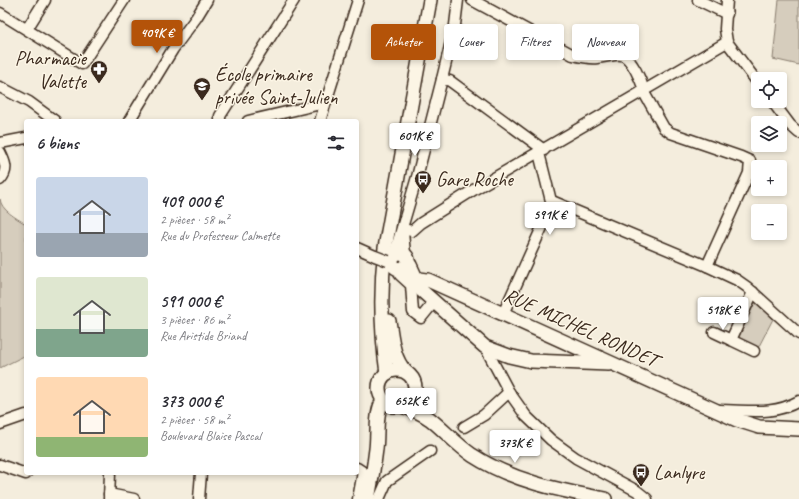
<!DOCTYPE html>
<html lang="fr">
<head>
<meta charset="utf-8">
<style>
  :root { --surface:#fff; --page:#f7f7f7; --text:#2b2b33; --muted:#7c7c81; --accent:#b45309 }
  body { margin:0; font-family:Caveat,sans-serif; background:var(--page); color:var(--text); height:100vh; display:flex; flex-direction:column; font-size:15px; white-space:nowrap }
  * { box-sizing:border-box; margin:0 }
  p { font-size:13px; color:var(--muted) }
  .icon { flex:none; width:22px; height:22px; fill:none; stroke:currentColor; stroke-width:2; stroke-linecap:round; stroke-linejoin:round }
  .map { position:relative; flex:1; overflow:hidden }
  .side { position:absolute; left:24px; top:119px; width:335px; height:356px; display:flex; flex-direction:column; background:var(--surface); border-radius:4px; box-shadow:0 2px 6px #0003 }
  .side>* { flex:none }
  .banner { position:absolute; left:371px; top:24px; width:368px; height:36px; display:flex; gap:8px }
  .buttons { position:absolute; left:751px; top:72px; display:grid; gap:8px }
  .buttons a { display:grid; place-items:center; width:36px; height:36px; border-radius:4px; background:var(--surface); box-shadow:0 2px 6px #0003; font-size:20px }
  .price { position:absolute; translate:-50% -34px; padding:0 9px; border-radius:4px; background:#fff; color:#222; font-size:13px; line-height:26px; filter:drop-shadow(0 1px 2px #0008) }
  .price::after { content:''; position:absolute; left:50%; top:24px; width:12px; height:9px; margin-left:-6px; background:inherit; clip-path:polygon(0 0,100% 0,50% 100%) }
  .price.active { background:var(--accent); color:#fff }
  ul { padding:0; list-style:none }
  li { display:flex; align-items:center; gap:12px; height:100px; padding:0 12px }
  li span { display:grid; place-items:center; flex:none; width:112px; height:80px; border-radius:4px; color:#555 }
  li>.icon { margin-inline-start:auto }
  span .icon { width:48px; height:48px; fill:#fffc; stroke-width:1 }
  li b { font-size:17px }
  h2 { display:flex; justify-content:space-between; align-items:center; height:48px; padding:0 12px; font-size:17px }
  .pill { padding:0 14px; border-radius:4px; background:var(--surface); box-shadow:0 2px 6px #0003; font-size:14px; line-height:36px }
  .pill.active { background:var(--accent); color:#fff }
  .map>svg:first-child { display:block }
  .green { fill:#d6cdbd; stroke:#887c6e }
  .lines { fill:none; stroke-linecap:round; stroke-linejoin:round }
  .minor-casing { stroke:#3b2a1e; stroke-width:13 }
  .major-casing { stroke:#3b2a1e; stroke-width:16 }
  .minor { stroke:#fcf5e5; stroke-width:10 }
  .major { stroke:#fcf5e5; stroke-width:13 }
  .minor-bridge-casing { stroke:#3b2a1e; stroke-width:13; stroke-linecap:butt }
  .minor-bridge { stroke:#fcf5e5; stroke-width:10 }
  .labels { text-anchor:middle; stroke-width:3; stroke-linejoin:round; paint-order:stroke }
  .poi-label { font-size:20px; fill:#3b2a1e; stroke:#fcf5e5; text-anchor:start }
  .street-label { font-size:20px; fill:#3b2a1e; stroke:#fcf5e5 }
</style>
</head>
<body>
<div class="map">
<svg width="799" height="499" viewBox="0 0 799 499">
  <rect width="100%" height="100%" fill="#f4eddd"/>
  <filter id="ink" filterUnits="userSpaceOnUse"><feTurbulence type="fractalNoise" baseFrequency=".025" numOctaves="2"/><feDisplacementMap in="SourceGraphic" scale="8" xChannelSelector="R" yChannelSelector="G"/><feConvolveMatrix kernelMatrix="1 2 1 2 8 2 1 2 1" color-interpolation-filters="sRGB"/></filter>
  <g filter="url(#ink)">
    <g class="green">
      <path d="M779,0H799V65L773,59Z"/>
      <path d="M0,199C1,210 16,218 26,224V355L0,368Z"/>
      <path d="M753,301H757L773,319L757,350L736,341L740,330Z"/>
    </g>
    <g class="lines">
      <g class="minor-casing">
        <g id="minor">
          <path d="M472,0L573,55C581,57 589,59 597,58C619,56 623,47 636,71C639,78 643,83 643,91L664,128L671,133L741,157L750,161L749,173L707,266"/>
          <path d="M698,0L727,14"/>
          <path d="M727,0L725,29L727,42L758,83"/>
          <path d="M0,13L82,64L124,0"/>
          <path d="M27,29L45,0"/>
          <path d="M442,79L450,81L544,150"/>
          <path d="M0,87L29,102L55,121"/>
          <path d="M772,101L790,125L799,133"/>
          <path d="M129,121L173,49L196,18L207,0"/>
          <path d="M220,121V116L294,0"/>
          <path d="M248,121L325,103"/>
          <path d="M320,121L358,0"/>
          <path d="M0,143L26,138"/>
          <path d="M0,152C5,162 9,170 0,180"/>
          <path d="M552,201L707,266L737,280L747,287L799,334"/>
          <path d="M402,229L412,231L421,223L475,189L727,42"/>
          <path d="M403,232L405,254"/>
          <path d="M357,248L375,256"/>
          <path d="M394,255L417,177L442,79L455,25L458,0"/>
          <path d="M400,275L411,285L413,312L421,318L434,302"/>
          <path d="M753,292L731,340L754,351"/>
          <path d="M503,314L552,205L539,153"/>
          <path d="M714,332L731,340"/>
          <path d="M485,347L509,392L526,416L551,440L576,458L637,491L647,499"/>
          <path d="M719,410C749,410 772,416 799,401"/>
          <path d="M0,424L26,415"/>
          <path d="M464,427L484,415L509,392"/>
          <path d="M0,465L26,474"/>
          <path d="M357,468L363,472L358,499"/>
          <path d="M109,494L134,499"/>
          <path d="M109,499L110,473"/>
          <path d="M199,499L201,473"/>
          <path d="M379,499L387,481L430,451"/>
        </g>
      </g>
      <g class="major-casing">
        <g id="major">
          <circle cx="400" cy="261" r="8"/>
          <path d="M408,263L410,265L422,291L485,347L509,356L531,361L609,364"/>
          <path d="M402,268C405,279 419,279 428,280L737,420L759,427L799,429"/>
          <path d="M389,321C392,339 393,358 405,371"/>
          <circle cx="397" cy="388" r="18"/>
          <path d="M387,373C381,331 380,290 385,248L430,0"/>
          <path d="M402,406C412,409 422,413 430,419C444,430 456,444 472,455C512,481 558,490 605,499"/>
          <path d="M368,499C371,483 374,466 376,449C378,434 375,414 383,400"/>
        </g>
      </g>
      <use href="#minor" class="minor"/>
      <use href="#major" class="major"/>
      <g class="minor-bridge-casing">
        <path id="minor-bridge" d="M375,256L388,261"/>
      </g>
      <use href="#minor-bridge" class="minor-bridge"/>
    </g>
  </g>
  <defs>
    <g id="pharmacy-pin" transform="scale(0.9)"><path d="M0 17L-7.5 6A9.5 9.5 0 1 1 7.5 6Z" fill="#3b2a1e" stroke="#fcf5e5"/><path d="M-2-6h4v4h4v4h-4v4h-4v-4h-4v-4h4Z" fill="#fff"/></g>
    <g id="school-pin" transform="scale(0.9)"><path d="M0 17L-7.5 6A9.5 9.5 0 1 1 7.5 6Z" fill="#3b2a1e" stroke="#fcf5e5"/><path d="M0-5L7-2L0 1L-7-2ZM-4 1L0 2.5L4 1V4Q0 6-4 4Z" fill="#fff"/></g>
    <g id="bus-pin" transform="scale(0.9)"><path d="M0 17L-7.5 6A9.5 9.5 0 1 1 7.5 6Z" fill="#3b2a1e" stroke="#fcf5e5"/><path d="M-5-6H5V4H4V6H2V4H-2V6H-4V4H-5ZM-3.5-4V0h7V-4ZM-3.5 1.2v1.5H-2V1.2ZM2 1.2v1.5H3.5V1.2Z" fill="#fff"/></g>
  </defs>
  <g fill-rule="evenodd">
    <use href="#pharmacy-pin" x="99" y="69"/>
    <use href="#school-pin" x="202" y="86"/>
    <use href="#bus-pin" x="423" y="179"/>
    <use href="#bus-pin" x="641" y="472"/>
  </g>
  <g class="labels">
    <g class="poi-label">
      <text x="86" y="65" text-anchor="end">Pharmacie<tspan x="86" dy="23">Valette</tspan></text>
      <text x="215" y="81">École primaire<tspan x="215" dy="23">privée Saint-Julien</tspan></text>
      <text x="436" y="186">Gare Roche</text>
      <text x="654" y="479">Lanlyre</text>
    </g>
    <g class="street-label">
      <text transform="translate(581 327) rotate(24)" y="7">RUE MICHEL RONDET</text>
    </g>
  </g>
</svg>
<div class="buttons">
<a><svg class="icon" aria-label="locate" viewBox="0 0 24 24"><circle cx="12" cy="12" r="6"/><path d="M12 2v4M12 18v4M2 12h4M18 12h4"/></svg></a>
<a><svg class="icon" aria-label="layers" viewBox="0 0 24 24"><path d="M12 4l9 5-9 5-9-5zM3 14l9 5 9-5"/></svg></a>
<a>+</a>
<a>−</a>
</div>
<b class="price active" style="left:157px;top:54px">409K €</b>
<b class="price" style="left:415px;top:157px">601K €</b>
<b class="price" style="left:550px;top:236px">591K €</b>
<b class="price" style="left:723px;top:331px">518K €</b>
<b class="price" style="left:411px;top:422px">652K €</b>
<b class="price" style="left:515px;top:464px">373K €</b>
<div class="banner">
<a class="pill active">Acheter</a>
<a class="pill">Louer</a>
<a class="pill">Filtres</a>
<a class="pill">Nouveau</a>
</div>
<section class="side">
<h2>6 biens<svg class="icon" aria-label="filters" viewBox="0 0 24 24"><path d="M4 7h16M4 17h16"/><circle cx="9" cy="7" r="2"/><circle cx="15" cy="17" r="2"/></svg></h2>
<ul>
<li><span style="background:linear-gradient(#c9d6e8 70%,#9aa5b1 0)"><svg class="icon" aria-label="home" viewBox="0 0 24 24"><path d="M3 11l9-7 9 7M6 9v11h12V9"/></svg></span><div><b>409 000 €</b><p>2 pièces · 58 m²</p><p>Rue du Professeur Calmette</p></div></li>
<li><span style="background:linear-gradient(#dfe7d0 65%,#7fa58c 0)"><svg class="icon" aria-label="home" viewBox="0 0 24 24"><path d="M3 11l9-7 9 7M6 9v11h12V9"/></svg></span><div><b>591 000 €</b><p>3 pièces · 86 m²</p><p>Rue Aristide Briand</p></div></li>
<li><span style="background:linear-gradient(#ffd9b3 75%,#8fb573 0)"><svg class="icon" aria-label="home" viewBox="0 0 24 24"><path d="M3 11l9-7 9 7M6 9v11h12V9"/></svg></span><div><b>373 000 €</b><p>2 pièces · 58 m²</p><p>Boulevard Blaise Pascal</p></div></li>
</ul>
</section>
</div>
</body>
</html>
